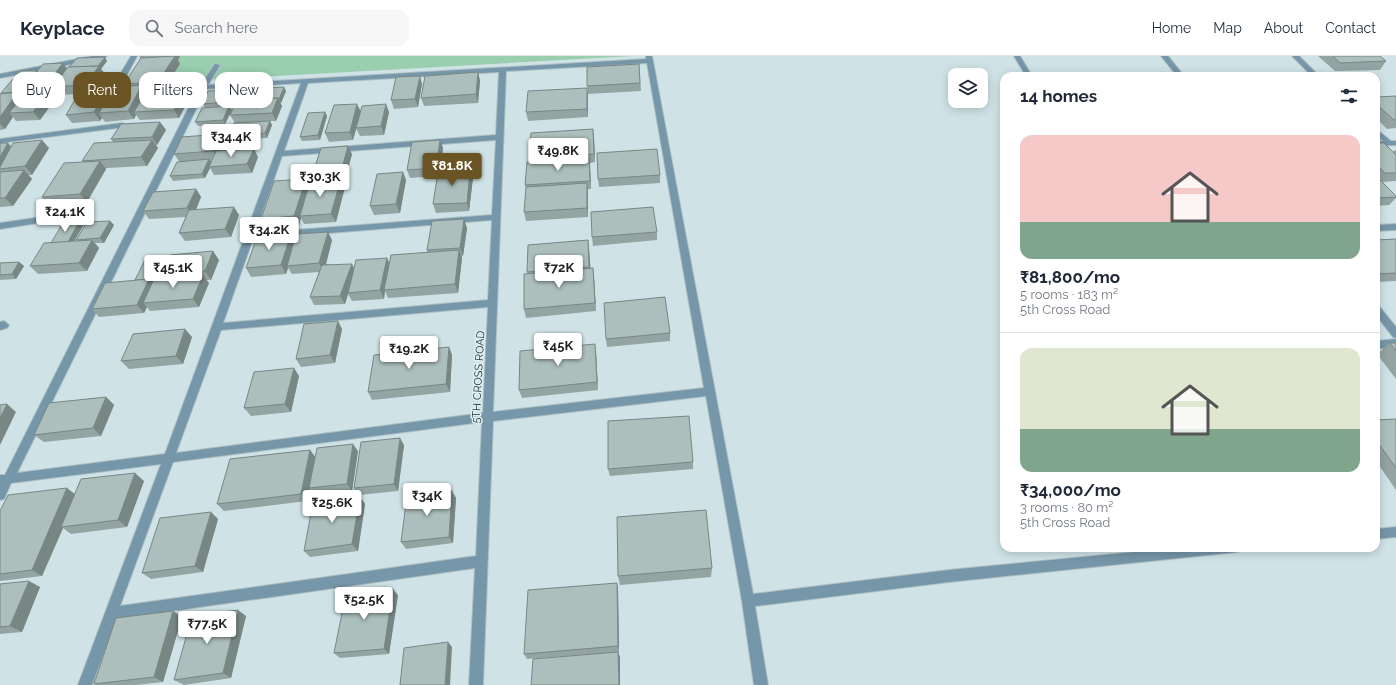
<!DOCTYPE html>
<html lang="en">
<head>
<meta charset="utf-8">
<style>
  :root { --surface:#fff; --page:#f6f6f7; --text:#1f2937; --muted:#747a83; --line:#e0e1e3; --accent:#6b5424 }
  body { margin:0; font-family:Raleway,sans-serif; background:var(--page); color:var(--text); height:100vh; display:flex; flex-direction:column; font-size:15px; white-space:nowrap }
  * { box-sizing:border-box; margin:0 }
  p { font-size:13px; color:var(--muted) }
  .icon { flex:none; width:22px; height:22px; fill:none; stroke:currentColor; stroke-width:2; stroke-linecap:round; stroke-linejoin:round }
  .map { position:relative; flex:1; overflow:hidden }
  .side { position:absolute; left:1000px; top:16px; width:380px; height:480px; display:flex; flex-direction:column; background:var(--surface); border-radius:12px; box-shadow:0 2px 10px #0003 }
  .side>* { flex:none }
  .banner { position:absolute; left:12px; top:16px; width:380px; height:36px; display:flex; gap:8px }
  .tools { position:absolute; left:948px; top:12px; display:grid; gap:8px }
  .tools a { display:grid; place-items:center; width:40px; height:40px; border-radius:8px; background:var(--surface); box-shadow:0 2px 10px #0003; font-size:20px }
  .price { position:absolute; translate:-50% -34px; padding:0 9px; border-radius:4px; background:#fff; color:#222; font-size:13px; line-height:26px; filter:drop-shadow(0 1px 2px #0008) }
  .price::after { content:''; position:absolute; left:50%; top:24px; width:12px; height:9px; margin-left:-6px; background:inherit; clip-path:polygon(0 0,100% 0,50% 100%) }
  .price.current { background:var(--accent); color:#fff }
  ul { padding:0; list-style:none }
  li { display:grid; align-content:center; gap:8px; height:212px; padding:0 20px }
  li+li { border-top:1px solid var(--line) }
  li span { display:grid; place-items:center; height:124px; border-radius:12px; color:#555 }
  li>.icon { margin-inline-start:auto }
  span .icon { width:72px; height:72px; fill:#fffc; stroke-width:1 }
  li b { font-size:17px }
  h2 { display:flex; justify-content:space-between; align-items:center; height:48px; padding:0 20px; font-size:17px }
  .chip { padding:0 14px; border-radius:12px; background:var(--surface); box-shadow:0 2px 10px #0003; font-size:14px; line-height:36px }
  .chip.current { background:var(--accent); color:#fff }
  header { display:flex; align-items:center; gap:24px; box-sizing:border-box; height:56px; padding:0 20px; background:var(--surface); border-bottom:1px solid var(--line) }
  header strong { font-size:19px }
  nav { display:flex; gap:22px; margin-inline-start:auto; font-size:14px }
  .search { width:280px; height:36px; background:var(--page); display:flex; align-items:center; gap:10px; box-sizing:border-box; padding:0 14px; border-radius:12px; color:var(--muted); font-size:15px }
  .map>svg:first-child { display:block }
  .green { fill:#99ceaf }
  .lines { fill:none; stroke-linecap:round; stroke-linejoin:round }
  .street-casing { stroke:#adbfc2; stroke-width:2 }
  .street { fill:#7696a9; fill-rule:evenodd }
  .wall { fill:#94a4a2 }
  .shaded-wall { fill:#788684 }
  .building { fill:#acbfbc; stroke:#788684 }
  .labels { text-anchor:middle; stroke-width:3; stroke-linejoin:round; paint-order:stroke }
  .street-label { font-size:11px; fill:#262e2f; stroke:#dcf1f4 }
</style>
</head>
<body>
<header>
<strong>Keyplace</strong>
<div class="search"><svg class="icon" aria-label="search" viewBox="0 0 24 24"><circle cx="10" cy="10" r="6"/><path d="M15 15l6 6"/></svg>Search here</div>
<nav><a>Home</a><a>Map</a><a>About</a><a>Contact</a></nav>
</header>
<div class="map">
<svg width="1396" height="629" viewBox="0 0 1396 629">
  <rect width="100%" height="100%" fill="#cfe3e7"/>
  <path class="green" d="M177,0H633L168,26Z"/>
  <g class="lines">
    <g class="street-casing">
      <g id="street">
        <path d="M93,0H107L104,2L0,22V18Z"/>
        <path d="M131,0H137L119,34H113L112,32Z"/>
        <path d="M646,0H652L653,5L753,538L949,514L1176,492H1239L1237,496L949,526L755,550L768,629H754L742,545L706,340L493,365L483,629H469L475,512L116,563L92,629H78L161,408L11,427L4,443L0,444V419H5L199,31L215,8L220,9L208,29L646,3ZM647,7L704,332L493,356L506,15ZM499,16L496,79L284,95L308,27ZM301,27L165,398L17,417L206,33ZM496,84L492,159L255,177L282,100ZM492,164L488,244L223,267L253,183ZM488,251L483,357L176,397L221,274ZM482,366L476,500L120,550L173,406Z"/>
        <path d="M1014,0H1020L1032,20H1026Z"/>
        <path d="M1161,0H1168L1184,20H1177Z"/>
        <path d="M1292,0H1299L1319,20H1312Z"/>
        <path d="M122,67L126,69L125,71L0,87V83Z"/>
        <path d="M1376,73L1391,85H1396V89L1376,90V86L1383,85L1376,79Z"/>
        <path d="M48,160L51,161L52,163L51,165L0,173V167Z"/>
        <path d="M1396,168V174L1376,175V169Z"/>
        <path d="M1376,249L1379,250L1396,271V282L1393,281L1376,259Z"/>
        <path d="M4,265L9,269L7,272L0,274V266Z"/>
        <path d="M1396,283V291L1376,293V285Z"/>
        <path d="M1396,471V481L1376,483V473Z"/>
      </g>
    </g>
    <use href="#street" class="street"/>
  </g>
  <g class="wall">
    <path d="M139,0H180L178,4L180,8L163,34L146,35L147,38L146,41L183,39L187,47L179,62L140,64L136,59L134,63L105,66L102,62L100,65L72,67L66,59L79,38L59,39L55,33L52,37L56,42L40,64L16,65L13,61L5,73L0,74V38L37,14V15L63,7L67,13L107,5L101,13L105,18L97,29L111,28L114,32L126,31L124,28L141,3Z"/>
    <path d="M1318,0H1380L1386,5L1380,14L1335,15Z"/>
    <path d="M639,8L641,35L588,38L587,30Z"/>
    <path d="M478,16L480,25L478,47L424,50L421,42Z"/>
    <path d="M422,28L418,51L394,53L391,44Z"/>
    <path d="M244,33L247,37L286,35L281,47H280L282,50L276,65H270L272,69L267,82L231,84L228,80L235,67L230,59L234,50H230L232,54L225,68L198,70L195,66L205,52L203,48Z"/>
    <path d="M588,40V61L528,65L526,56Z"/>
    <path d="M1396,40V72L1387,73L1376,62V41Z"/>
    <path d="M325,56L327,60L320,84L302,85L300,81Z"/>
    <path d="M361,56H389L384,79L360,80L356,72L353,84L329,86L325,77Z"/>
    <path d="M160,66L166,74L157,89H156L158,92L147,110L106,112V113L87,146L49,149L42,141L83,106L82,105L113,86L111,83Z"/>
    <path d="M593,73L594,81L595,106L590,107L591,133H588V161L526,165L524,156L526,132L525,129L530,106L529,102Z"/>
    <path d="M221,78L225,87L222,95L258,101L252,117L214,119L210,112L205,122L173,125L170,120L179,105L174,98Z"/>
    <path d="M440,84L443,92L440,116L473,122L469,155L436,157L433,148L437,120L410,122L407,114Z"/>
    <path d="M0,87L12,91L49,92L32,119H29L32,123L13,150L0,151Z"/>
    <path d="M1376,87L1393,96L1395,94H1396V125L1382,126L1396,140V142L1389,149L1376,150Z"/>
    <path d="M352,98L343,129L345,131L336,166L304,168L301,162L299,169L265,171L261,163L306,123L309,128L312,125L311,123Z"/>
    <path d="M403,116L406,124L400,157L374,159L370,150Z"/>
    <path d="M660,119V127L599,131L598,123Z"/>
    <path d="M196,133L201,141L196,154L239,159L231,181L185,185L179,177L186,161L149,163L143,155Z"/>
    <path d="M110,165L114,169L104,187H95L99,192L87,215L38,218L30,210L51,187L79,166L83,170L74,185H77L76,184Z"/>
    <path d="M467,172L463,200H462V202L458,237L388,242L385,235L384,243L352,245L348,238L345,248L314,249L310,241L319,216L292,218L288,212L286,218L251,221L246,212L291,178L294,184H332L326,208L354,212L387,202L390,208L427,196V194Z"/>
    <path d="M657,176V184L593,190L592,181Z"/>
    <path d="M1396,183V225L1376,226V184Z"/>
    <path d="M588,184L589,192L590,213L593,212L594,221L596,255L526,262L524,253L528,218L527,216Z"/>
    <path d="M161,203L164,207L157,222H163L161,219L219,204L211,224H206L209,227L199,251L150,255L147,251L144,257L99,261L92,253L135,224Z"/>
    <path d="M19,206L24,210L16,223L0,224V207Z"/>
    <path d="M342,273L335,307L301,311L296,303Z"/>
    <path d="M670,277V285L607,291L606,283Z"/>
    <path d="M192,281L183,308L129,313L121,305Z"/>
    <path d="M1390,287H1396V323L1377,298Z"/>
    <path d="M449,291L452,299L450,336L372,344L368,336Z"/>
    <path d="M596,296L598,334L522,342L519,334Z"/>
    <path d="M299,320L291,356L251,360L244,352Z"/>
    <path d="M106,341L114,349L101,380L44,386L34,379Z"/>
    <path d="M1396,363V434L1376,405V364Z"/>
    <path d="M404,389L398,435L359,439L354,432Z"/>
    <path d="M310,394L315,401L358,395L352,435L315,440L310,433L307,445L224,455L217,448Z"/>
    <path d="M693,406V413L610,420L608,413Z"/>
    <path d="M144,425L127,471L71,478L63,472L42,520L0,525V455L75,438Z"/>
    <path d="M452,435L456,442L453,487L406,493L401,486Z"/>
    <path d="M360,441L365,448L358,495L310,501L304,495Z"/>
    <path d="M218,463L203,516L151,523L142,517Z"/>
    <path d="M712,512L711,521L620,529L618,520Z"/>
    <path d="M0,528L40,531L22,576L0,578Z"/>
    <path d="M618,533L619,596L527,603L524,598Z"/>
    <path d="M398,539L389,598L340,602L334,597Z"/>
    <path d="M173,555L182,561L163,626L136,629H96L94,628Z"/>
    <path d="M246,560L231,622L184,629L174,624Z"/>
  </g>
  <g class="shaded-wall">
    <path d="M173,0H180L178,4L180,8L163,34L158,26Z"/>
    <path d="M105,1L107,5L101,13L105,18L91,37L85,29Z"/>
    <path d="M63,7L69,15L53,31L55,33L52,37L56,42L40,64L33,56L49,35L45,30Z"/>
    <path d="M37,14L40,18L24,31L27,35L9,57L13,61L5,73L0,68V61L18,36Z"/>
    <path d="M478,16L480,25L478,47L476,38Z"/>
    <path d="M420,20L422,28L418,51L415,43Z"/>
    <path d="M111,28L116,36L99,57L102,62L100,65L94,56Z"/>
    <path d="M142,29L147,38L138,56H134L136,59L134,63L128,55Z"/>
    <path d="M284,31L286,35L281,47L279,43Z"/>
    <path d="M587,32L588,40V61L587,53Z"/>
    <path d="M244,33L247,37L241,50L239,45Z"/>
    <path d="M183,39L187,47L179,62L174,54Z"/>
    <path d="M278,42L282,50L276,65L272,57Z"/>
    <path d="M357,48L361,56L353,84L350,76Z"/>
    <path d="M386,48L389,56L384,79L381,70Z"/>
    <path d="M229,50L232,54L225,68L223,64Z"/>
    <path d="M325,56L327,60L320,84L318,79Z"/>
    <path d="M270,65L272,69L267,82L265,77Z"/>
    <path d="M160,66L166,74L157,89L152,81Z"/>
    <path d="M593,73L594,81L595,106L594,98Z"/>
    <path d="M221,78L225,87L218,103L213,95Z"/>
    <path d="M42,84L49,92L32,119L25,110Z"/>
    <path d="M152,84L158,92L147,110L141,101Z"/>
    <path d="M440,84L443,92L439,120L436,112Z"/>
    <path d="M8,87L15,95L0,113V101Z"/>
    <path d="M348,90L352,98L344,129L340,120Z"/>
    <path d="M254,93L258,101L252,117L247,108Z"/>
    <path d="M589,102L590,110L591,133L590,125Z"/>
    <path d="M209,103L212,108L209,111L210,112L205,122L202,118Z"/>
    <path d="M100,105L106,113L87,146L80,138Z"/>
    <path d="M24,114L32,123L13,150L5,142Z"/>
    <path d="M470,114L473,122L469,155L467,147Z"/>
    <path d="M403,116L406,124L400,157L396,148Z"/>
    <path d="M306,123L311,131L300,160L301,162L299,169L294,160Z"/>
    <path d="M341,123L345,131L336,166L331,158Z"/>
    <path d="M587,127L588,135V161L587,152Z"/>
    <path d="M196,133L201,141L193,160L187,152Z"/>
    <path d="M234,151L239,159L231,181L225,173Z"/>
    <path d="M464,163L467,172L463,200L460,192Z"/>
    <path d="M110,165L114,169L104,187L100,182Z"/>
    <path d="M79,166L83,170L71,191L67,186Z"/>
    <path d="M328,176L332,184L324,216L319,207Z"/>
    <path d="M291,178L295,187L287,210L288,212L286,218L281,209Z"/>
    <path d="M92,184L99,192L87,215L79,207Z"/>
    <path d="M588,184L589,192L591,219L589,211Z"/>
    <path d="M459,194L462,202L458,237L455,228Z"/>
    <path d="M213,195L219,204L211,224L205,215Z"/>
    <path d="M387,202L390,210L384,234L385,235L384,243L380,234Z"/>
    <path d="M161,203L164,207L154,229L143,247L147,251L144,257L137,249L149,223Z"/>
    <path d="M19,206L24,210L16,223L12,218Z"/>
    <path d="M352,208L356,216L348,237V238L345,248L340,240Z"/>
    <path d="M593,212L594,221L596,255L595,247Z"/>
    <path d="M203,219L209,227L199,251L193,243Z"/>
    <path d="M338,265L342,273L335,307L330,299Z"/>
    <path d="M185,273L192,281L183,308L176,300Z"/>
    <path d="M595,288L596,296L598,334L597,326Z"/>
    <path d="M449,291L452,299L450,336L446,328Z"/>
    <path d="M294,312L299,320L291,356L285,348Z"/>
    <path d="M106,341L114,349L101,380L93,372Z"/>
    <path d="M7,348L16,356L0,389V362Z"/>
    <path d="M400,382L404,389L398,435L394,428Z"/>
    <path d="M353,388L358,395L352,435L347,428Z"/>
    <path d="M310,394L316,402L307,445L301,438Z"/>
    <path d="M135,417L144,425L127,471L118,464Z"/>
    <path d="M67,432L76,439L61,471L63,472L42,520L32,514Z"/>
    <path d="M452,435L456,442L453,487L449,481Z"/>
    <path d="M360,441L365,448L358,495L352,488Z"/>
    <path d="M211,456L218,463L203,516L195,510Z"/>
    <path d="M29,525L40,531L22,576L10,570Z"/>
    <path d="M617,527L618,533L619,596L618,590Z"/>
    <path d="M393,533L398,539L389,598L384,593Z"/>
    <path d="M238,554L246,560L231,622L223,617Z"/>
    <path d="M173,555L182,561L163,626L154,621Z"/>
    <path d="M448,586L452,591L450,629H445Z"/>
    <path d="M618,596L620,601V629H619Z"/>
  </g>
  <g class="building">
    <path d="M175,0L158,26L124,28L141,2Z"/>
    <path d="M1333,0H1380L1386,5L1340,7Z"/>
    <path d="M105,1L98,10L69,11L77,2Z"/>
    <path d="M63,7L45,30L24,31L43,8Z"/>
    <path d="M639,8L640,27L587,30V11Z"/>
    <path d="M99,10L85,29L53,31L68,11Z"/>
    <path d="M37,14L18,37V36L1,37L20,15Z"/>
    <path d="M478,16L476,38L421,42L425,20Z"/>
    <path d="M1152,18L1154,20H1110Z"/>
    <path d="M420,20L415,43L391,44L396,21Z"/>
    <path d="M111,28L94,56L66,59L83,30Z"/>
    <path d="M142,29L128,55L99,57L114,31Z"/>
    <path d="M284,31L279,43H278V42L244,44L249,33Z"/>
    <path d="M587,32V53L526,56L528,35Z"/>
    <path d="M244,33L239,44L237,45H236L203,48L208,35Z"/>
    <path d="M50,34L33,56L9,57L27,35Z"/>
    <path d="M18,36L0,61V38Z"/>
    <path d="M183,39L174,54L134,56L143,41Z"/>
    <path d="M1396,40V64H1394L1376,48V41Z"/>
    <path d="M278,42L272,57L230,59L237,45Z"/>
    <path d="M357,48L350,76L325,77L334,49Z"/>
    <path d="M386,48L381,70L356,72L362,50Z"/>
    <path d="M229,50L223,64L195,66L202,52Z"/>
    <path d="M325,56L318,79L300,81L308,57Z"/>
    <path d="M270,65L265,77L228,80L234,67Z"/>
    <path d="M160,66L152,81L111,83L121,68Z"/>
    <path d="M593,73L594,98L529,102L531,77Z"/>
    <path d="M221,78L213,95L174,98L182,81Z"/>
    <path d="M42,84L25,110L0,113V111L13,87Z"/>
    <path d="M152,84L141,101L82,105L94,87Z"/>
    <path d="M440,84L436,112L407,114L412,86Z"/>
    <path d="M0,87H8L0,101Z"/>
    <path d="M1376,87H1384L1396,99V117H1385L1376,108Z"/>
    <path d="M348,90L340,120L311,123L321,92Z"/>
    <path d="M254,93L247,108L209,111L216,95Z"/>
    <path d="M657,93L660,119L598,123L597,97Z"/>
    <path d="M589,102L590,125L525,129L527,106Z"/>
    <path d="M209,103L202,118L170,120L177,106Z"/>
    <path d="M100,105L80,138L42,141L64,107Z"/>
    <path d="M24,114L5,142H0V116Z"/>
    <path d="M470,114L467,147L433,148L438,116Z"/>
    <path d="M403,116L396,148L370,150L377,118Z"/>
    <path d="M1376,120L1396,140V141L1376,142Z"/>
    <path d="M306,123L294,160L261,163L274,125Z"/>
    <path d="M341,123L331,158L300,160L310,125Z"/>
    <path d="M587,127V152L524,156L526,131Z"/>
    <path d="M196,133L187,152L143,155L153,136Z"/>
    <path d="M234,151L225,173L179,177L189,154Z"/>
    <path d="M653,151L657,176L592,181L591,156Z"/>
    <path d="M464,163L460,192L427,194L432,165Z"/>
    <path d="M110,165L100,182L76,184L87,166Z"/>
    <path d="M79,166L68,186L51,187L63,167Z"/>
    <path d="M328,176L319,207L287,210L296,178Z"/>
    <path d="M291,178L281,209L246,212L257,181Z"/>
    <path d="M1396,183V217L1376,218V184Z"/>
    <path d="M92,184L79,207L30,210L44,187Z"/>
    <path d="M588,184L589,211L527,216L528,189Z"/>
    <path d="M459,194L455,228L384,234L391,199Z"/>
    <path d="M213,195L205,215L161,219L170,199Z"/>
    <path d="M387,202L380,234L348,237L356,204Z"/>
    <path d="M161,203L151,225L149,223L135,224L145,204Z"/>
    <path d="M19,206L12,218L0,219V207Z"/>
    <path d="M352,208L340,240L310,241L322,209Z"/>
    <path d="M593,212L595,247L524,253V218Z"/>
    <path d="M203,219L193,243L143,247L154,223Z"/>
    <path d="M149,223L137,249L92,253L105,227Z"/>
    <path d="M665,241L670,277L606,283L604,247Z"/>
    <path d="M338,265L330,299L296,303L304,268Z"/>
    <path d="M185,273L176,300L121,305L133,278Z"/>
    <path d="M1390,287H1396V295Z"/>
    <path d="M595,288L597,326L519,334L520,295Z"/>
    <path d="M449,291L446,328L368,336L374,299Z"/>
    <path d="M294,312L285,348L244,352L254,316Z"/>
    <path d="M106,341L93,372L34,379L49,347Z"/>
    <path d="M7,348L0,362V349Z"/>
    <path d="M689,360L693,406L608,413V365Z"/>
    <path d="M1396,363V412L1376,384V364Z"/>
    <path d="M400,382L394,428L354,432L361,386Z"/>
    <path d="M353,388L347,428L309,432L317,392Z"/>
    <path d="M310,394L301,438L217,448L230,403Z"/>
    <path d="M135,417L118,464L61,471L81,423Z"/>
    <path d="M67,432L32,514L0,518V455L8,439Z"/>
    <path d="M452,435L449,481L401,486L407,440Z"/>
    <path d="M360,441L352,488L304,495L313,446Z"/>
    <path d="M706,454L712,512L618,520L617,461Z"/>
    <path d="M211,456L195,510L142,517L160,462Z"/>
    <path d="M29,525L10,570L0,571V528Z"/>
    <path d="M617,527L618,590L524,598L528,534Z"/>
    <path d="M393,533L384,593L334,597L346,537Z"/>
    <path d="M238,554L223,617L174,624L192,560Z"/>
    <path d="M173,555L154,621L94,628L116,562Z"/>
    <path d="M448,586L445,629H400L404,592Z"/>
    <path d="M618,596L619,629H531L533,603Z"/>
  </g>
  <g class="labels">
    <g class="street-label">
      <text transform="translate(478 321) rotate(-87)" y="4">5TH CROSS ROAD</text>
    </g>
  </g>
</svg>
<div class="tools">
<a><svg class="icon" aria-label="layers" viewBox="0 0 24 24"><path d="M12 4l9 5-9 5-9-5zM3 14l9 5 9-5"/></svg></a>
</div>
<b class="price" style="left:231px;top:102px">₹34.4K</b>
<b class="price" style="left:558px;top:116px">₹49.8K</b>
<b class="price current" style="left:452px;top:131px">₹81.8K</b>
<b class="price" style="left:320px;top:142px">₹30.3K</b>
<b class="price" style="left:65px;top:177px">₹24.1K</b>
<b class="price" style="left:269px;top:195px">₹34.2K</b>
<b class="price" style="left:173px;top:233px">₹45.1K</b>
<b class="price" style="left:559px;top:233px">₹72K</b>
<b class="price" style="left:558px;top:311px">₹45K</b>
<b class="price" style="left:409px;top:314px">₹19.2K</b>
<b class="price" style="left:427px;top:461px">₹34K</b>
<b class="price" style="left:332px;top:468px">₹25.6K</b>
<b class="price" style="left:364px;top:565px">₹52.5K</b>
<b class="price" style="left:207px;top:589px">₹77.5K</b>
<div class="banner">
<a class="chip">Buy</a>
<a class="chip current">Rent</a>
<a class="chip">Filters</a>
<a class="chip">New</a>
</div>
<section class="side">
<h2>14 homes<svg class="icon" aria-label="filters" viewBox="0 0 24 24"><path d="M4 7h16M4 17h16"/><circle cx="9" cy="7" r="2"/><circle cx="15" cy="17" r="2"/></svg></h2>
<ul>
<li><span style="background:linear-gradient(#f6c9c9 70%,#7fa58c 0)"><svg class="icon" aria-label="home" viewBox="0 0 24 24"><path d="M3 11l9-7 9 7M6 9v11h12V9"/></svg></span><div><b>₹81,800/mo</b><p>5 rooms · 183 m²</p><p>5th Cross Road</p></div></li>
<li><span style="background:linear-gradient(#dfe7d0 65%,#7fa58c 0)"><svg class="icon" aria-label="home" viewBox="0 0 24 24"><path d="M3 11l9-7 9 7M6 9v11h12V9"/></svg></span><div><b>₹34,000/mo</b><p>3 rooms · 80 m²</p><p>5th Cross Road</p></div></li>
</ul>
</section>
</div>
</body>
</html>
